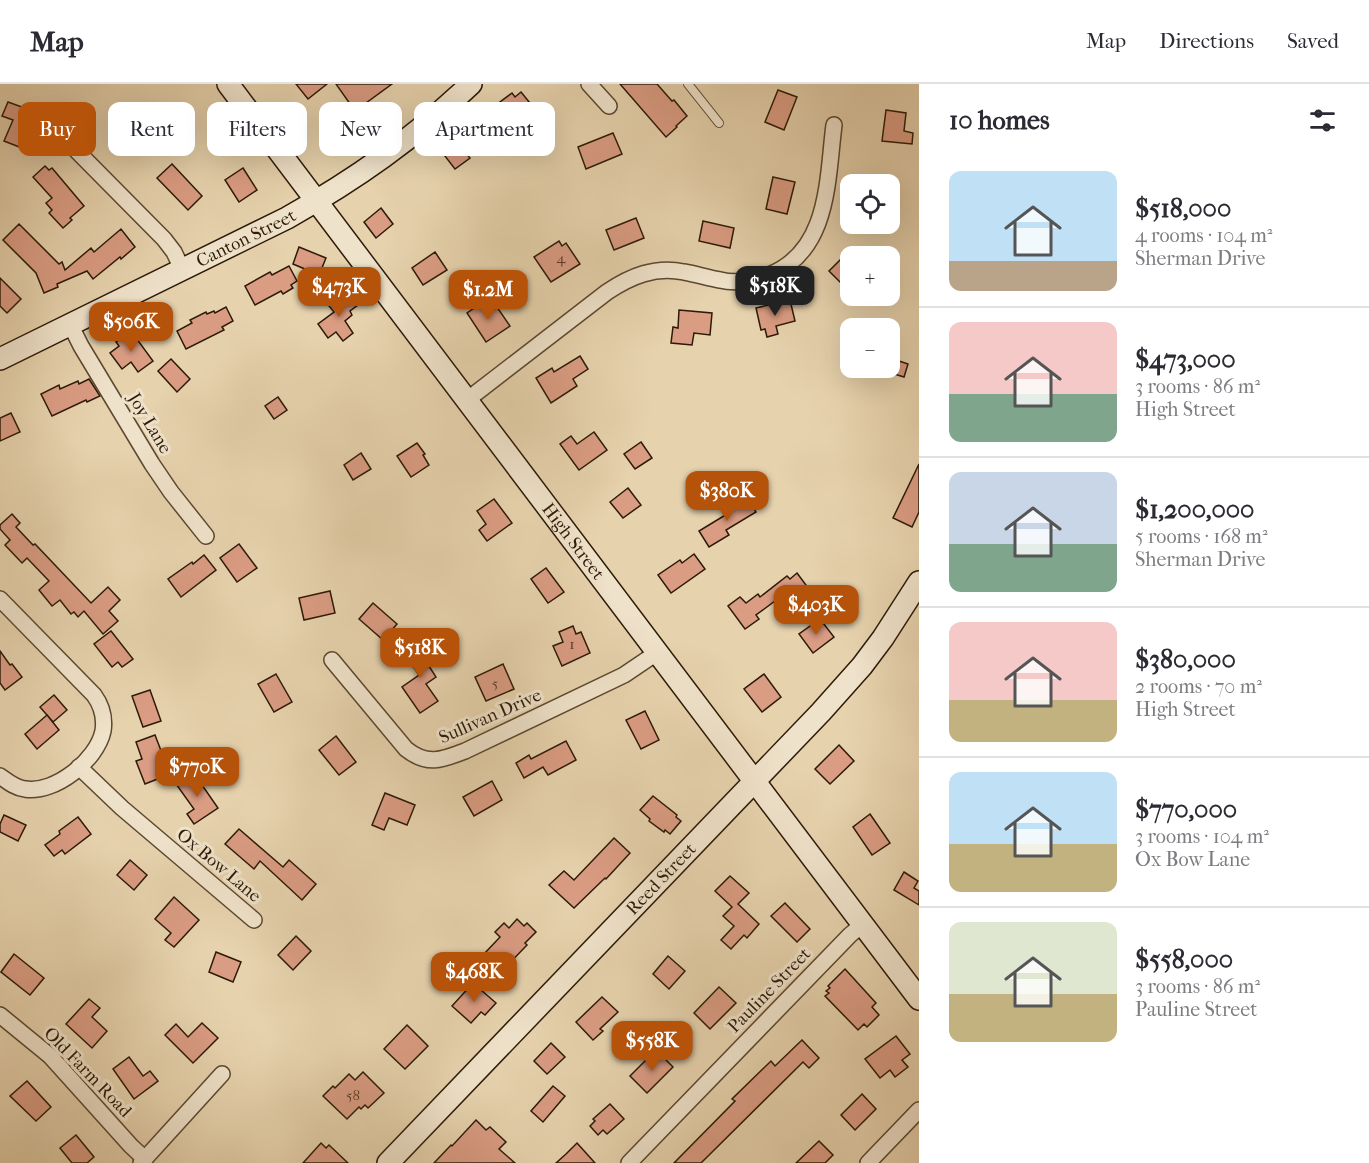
<!DOCTYPE html>
<html lang="en">
<head>
<meta charset="utf-8">
<style>
  :root { --surface:#fff; --page:#f2f2f3; --text:#2b2b33; --muted:#7c7c81; --line:#e1e1e2; --accent:#b45309 }
  body { margin:0; font-family:"IM FELL French Canon",serif; background:var(--page); color:var(--text); height:100vh; display:flex; flex-direction:column; font-size:22px; white-space:nowrap }
  * { box-sizing:border-box; margin:0 }
  p { font-size:20px; color:var(--muted) }
  .icon { flex:none; width:33px; height:33px; fill:none; stroke:currentColor; stroke-width:2; stroke-linecap:round; stroke-linejoin:round }
  .map { position:relative; flex:1; overflow:hidden }
  .side { display:flex; flex-direction:column; background:var(--surface); width:450px }
  .side>* { flex:none }
  .guide { position:absolute; left:18px; top:18px; width:570px; height:54px; display:flex; gap:12px }
  .controls { position:absolute; left:840px; top:90px; display:grid; gap:12px }
  .controls a { display:grid; place-items:center; width:60px; height:60px; border-radius:12px; background:var(--surface); box-shadow:0 6px 24px #0002; font-size:30px }
  .price { position:absolute; translate:-50% -51px; padding:0 14px; border-radius:12px; background:var(--accent); color:#fff; font-size:20px; line-height:39px; filter:drop-shadow(0 2px 3px #0008) }
  .price::after { content:''; position:absolute; left:50%; top:36px; width:18px; height:14px; margin-left:-9px; background:inherit; clip-path:polygon(0 0,100% 0,50% 100%) }
  .price.on { background:#222; color:#fff }
  ul { padding:0; list-style:none }
  li { display:flex; align-items:center; gap:18px; height:150px; padding:0 30px }
  li+li { border-top:2px solid var(--line) }
  li span { display:grid; place-items:center; flex:none; width:168px; height:120px; border-radius:12px; color:#555 }
  li>.icon { margin-inline-start:auto }
  span .icon { width:72px; height:72px; fill:#fffc; stroke-width:1 }
  li b { font-size:26px }
  h2 { display:flex; justify-content:space-between; align-items:center; height:72px; padding:0 30px; font-size:26px }
  .pill { padding:0 21px; border-radius:12px; background:var(--surface); box-shadow:0 6px 24px #0002; font-size:21px; line-height:54px }
  .pill.on { background:var(--accent); color:#fff }
  header { display:flex; align-items:center; gap:36px; box-sizing:border-box; height:84px; padding:0 30px; background:var(--surface); border-bottom:2px solid var(--line) }
  header strong { font-size:28px }
  nav { display:flex; gap:33px; margin-inline-start:auto; font-size:21px }
  main { display:flex; flex:1; min-height:0 }
  .map>svg:first-child { display:block }
  .building { fill:#da9c83; stroke:#2d1a07; stroke-width:1.5 }
  .lines { fill:none; stroke-linecap:round; stroke-linejoin:round }
  .lane-casing { stroke:#5b4830; stroke-width:10 }
  .street-casing { stroke:#5b4830; stroke-width:18 }
  .secondary-casing { stroke:#2d1a07; stroke-width:24 }
  .lane { stroke:#efe2ca; stroke-width:8 }
  .street { stroke:#efe2ca; stroke-width:15 }
  .secondary { stroke:#efe2ca; stroke-width:21 }
  .labels { text-anchor:middle; stroke-width:6; stroke-linejoin:round; paint-order:stroke }
  .number-label { font-size:15px; fill:#583a26 }
  .street-label { font-size:18px; fill:#2d1a07; stroke:#efe2ca }
</style>
</head>
<body>
<header>
<strong>Map</strong>
<nav><a>Map</a><a>Directions</a><a>Saved</a></nav>
</header>
<main>
<div class="map">
<svg width="919" height="1079" viewBox="0 0 919 1079">
  <rect width="100%" height="100%" fill="#e6d2ad"/>
  <filter id="stains"><feTurbulence type="fractalNoise" baseFrequency=".00333" numOctaves="4"/><feColorMatrix values="0 0 0 0 .2 0 0 0 0 .09 0 0 0 0 .02 0 0 0 .5 -.17"/></filter>
  <radialGradient id="worn" r=".72"><stop offset=".6" stop-color="#630" stop-opacity="0"/><stop offset="1" stop-color="#630" stop-opacity=".3"/></radialGradient>
  <g class="building">
    <path d="M296,0H327L308,15Z"/>
    <path d="M336,0H392L355,27Z"/>
    <path d="M620,0H657L672,17L674,16L687,32L676,42L677,43L666,53Z"/>
    <path d="M778,6L797,13L784,46L765,38Z"/>
    <path d="M521,8L538,29L536,31L541,37L534,43L536,46L526,54L524,51L508,65L498,52L513,40L501,26L504,24L500,18L512,9L515,13Z"/>
    <path d="M8,18L41,30L27,66L4,57L13,36L2,32Z"/>
    <path d="M886,26L906,29L904,47L913,49L912,60L882,57Z"/>
    <path d="M613,49L622,70L586,85L578,63Z"/>
    <path d="M455,56L470,74L455,85L441,67Z"/>
    <path d="M172,80L202,112L188,126L157,94Z"/>
    <path d="M45,82L49,86L52,84L84,122L70,134L72,136L63,144L49,129L52,126L46,119L52,114L33,93Z"/>
    <path d="M243,84L257,106L239,118L225,96Z"/>
    <path d="M773,93L795,98L787,130L766,125Z"/>
    <path d="M381,124L393,140L376,154L364,138Z"/>
    <path d="M636,134L644,154L614,166L606,146Z"/>
    <path d="M703,137L734,144L730,164L699,157Z"/>
    <path d="M19,140L59,180L62,178L65,186L91,164L94,168L121,145L135,163L121,175L120,173L93,195L87,187L57,200L58,203L44,209L36,189L3,156Z"/>
    <path d="M559,157L562,162L566,159L580,180L551,198L534,173Z"/>
    <path d="M299,163L326,174L319,191L293,180Z"/>
    <path d="M850,166V196L844,202L829,187Z"/>
    <path d="M435,168L447,186L423,201L412,184Z"/>
    <path d="M289,182L297,197L291,201L293,204L283,210L281,207L255,221L245,202L270,188L272,191Z"/>
    <path d="M0,194L21,215L7,229L0,222Z"/>
    <path d="M348,208L358,221L350,227L352,231L345,237L353,249L343,257L336,248L328,254L318,240L334,228L329,222Z"/>
    <path d="M790,216L795,237L776,242L778,250L767,253L765,245L761,246L756,224Z"/>
    <path d="M483,218L489,228L497,223L510,242L486,258L467,229Z"/>
    <path d="M226,223L233,237L222,243L224,246L186,265L177,247L192,239L190,236L206,228L207,230L214,227L215,229Z"/>
    <path d="M679,226L712,229L710,251L694,249L692,261L671,259L673,243L678,244Z"/>
    <path d="M131,247L153,277L138,288L131,278L122,285L110,269L119,262L116,258Z"/>
    <path d="M580,272L588,285L573,295L577,302L551,319L536,294L552,284L554,288Z"/>
    <path d="M171,275L190,295L177,308L158,287Z"/>
    <path d="M896,276L908,280L904,293L891,289Z"/>
    <path d="M89,295L100,312L87,318L86,316L52,332L41,310L59,301L60,305L78,297L79,300Z"/>
    <path d="M278,313L287,326L274,335L265,322Z"/>
    <path d="M11,329L20,348L0,357V334Z"/>
    <path d="M594,348L607,366L579,386L560,360L571,352L577,360Z"/>
    <path d="M641,358L652,374L635,385L624,370Z"/>
    <path d="M417,359L425,370L423,371L429,381L411,393L397,372Z"/>
    <path d="M361,369L371,385L353,396L344,381Z"/>
    <path d="M919,380V428L912,443L893,434Z"/>
    <path d="M628,404L641,421L623,434L610,418Z"/>
    <path d="M747,413L756,428L726,446L729,451L709,463L699,447L727,430L724,427Z"/>
    <path d="M494,415L512,439L487,457L479,446L486,440L477,427Z"/>
    <path d="M12,430L20,439L16,443L33,461L35,460L91,519L108,503L120,516L109,527L118,537L103,550L84,527L78,533L74,528L71,530L60,516L52,522L39,506L49,497L27,474L22,479L5,461L10,456L0,445V441Z"/>
    <path d="M239,460L257,484L237,498L220,474Z"/>
    <path d="M694,470L705,485L671,509L658,491L680,476L682,479Z"/>
    <path d="M204,471L216,486L181,513L168,495L192,478L193,480Z"/>
    <path d="M546,484L564,508L548,519L531,495Z"/>
    <path d="M797,489L806,501L783,519L779,514L756,531L759,535L745,545L728,522L740,513L746,519L758,510L760,513L787,492L790,495Z"/>
    <path d="M330,507L335,529L304,536L299,514Z"/>
    <path d="M373,519L397,540L383,556L359,535Z"/>
    <path d="M820,535L834,553L813,569L799,550Z"/>
    <path d="M573,542L576,550L581,548L590,569L562,582L553,562L563,558L559,548Z"/>
    <path d="M111,547L133,575L122,583L118,578L112,583L94,560Z"/>
    <path d="M420,558L432,575L427,579L436,593L426,600L438,617L420,629L402,603L419,591L404,569Z"/>
    <path d="M0,567L10,581L12,580L22,593L5,606L0,599Z"/>
    <path d="M503,580L514,605L486,617L475,593Z"/>
    <path d="M276,590L292,618L274,628L258,600Z"/>
    <path d="M764,590L781,613L762,628L744,605Z"/>
    <path d="M150,606L161,637L143,643L132,612Z"/>
    <path d="M54,611L67,626L53,638L40,623Z"/>
    <path d="M645,627L659,656L641,665L626,636Z"/>
    <path d="M47,631L59,646L37,665L25,650Z"/>
    <path d="M155,651L170,690L145,700L136,677L142,675L136,658Z"/>
    <path d="M336,652L356,678L339,691L319,666Z"/>
    <path d="M566,657L576,676L548,691L543,683L524,694L516,679L529,671L531,675Z"/>
    <path d="M839,661L854,677L830,700L815,685Z"/>
    <path d="M193,688L218,724L194,740L187,730L194,725L176,700Z"/>
    <path d="M492,697L502,716L474,732L463,713Z"/>
    <path d="M385,709L415,721L407,741L389,734L384,746L372,741Z"/>
    <path d="M653,712L677,731L676,733L681,737L670,750L665,746L664,748L649,737L650,735L640,726Z"/>
    <path d="M870,730L890,759L872,771L853,743Z"/>
    <path d="M4,731L26,741L18,757L0,748V740Z"/>
    <path d="M78,733L91,750L65,770L62,766L54,772L45,761L60,750L59,747Z"/>
    <path d="M239,745L283,783L289,776L316,800L302,816L260,777L254,785L225,760Z"/>
    <path d="M614,754L630,769L606,795L605,794L574,824L549,801L564,787L574,796Z"/>
    <path d="M130,776L147,791L134,806L117,791Z"/>
    <path d="M904,788L918,797L914,804L919,807V821L894,806Z"/>
    <path d="M730,792L749,809L738,820L759,840L747,854L744,851L731,865L721,856L734,842L723,832L732,823L715,807Z"/>
    <path d="M174,813L199,836L174,863L165,856L171,849L155,835Z"/>
    <path d="M785,819L810,845L797,858L771,832Z"/>
    <path d="M517,835L524,842L527,839L536,848L525,859L527,861L502,887L484,870L500,853L495,848L504,839L509,844Z"/>
    <path d="M296,852L311,867L293,886L278,871Z"/>
    <path d="M216,868L241,878L233,898L209,888Z"/>
    <path d="M14,870L44,894L30,911L1,888Z"/>
    <path d="M668,872L685,887L669,905L653,890Z"/>
    <path d="M845,885L876,919L872,923L879,931L867,943L864,940L858,946L825,912L829,909L826,907L830,904L828,902Z"/>
    <path d="M473,899L496,919L485,931L481,928L471,939L452,922Z"/>
    <path d="M719,903L736,919L710,945L694,929Z"/>
    <path d="M602,913L618,928L600,945L603,947L593,956L576,938Z"/>
    <path d="M89,915L100,924L92,933L107,947L92,964L66,940Z"/>
    <path d="M202,939L218,954L193,979L165,951L176,940L188,953Z"/>
    <path d="M407,941L428,962L405,985L384,965Z"/>
    <path d="M896,952L910,970L902,976L908,983L895,993L890,986L880,994L865,975Z"/>
    <path d="M802,956L819,974L809,984L803,978L701,1079H674L735,1017L732,1015L771,977L775,982Z"/>
    <path d="M551,959L565,973L547,990L534,977Z"/>
    <path d="M656,966L673,983L647,1009L630,992Z"/>
    <path d="M129,973L143,992L150,987L158,997L134,1015L113,985Z"/>
    <path d="M363,988L384,1009L368,1024L365,1021L361,1025L359,1023L347,1035L323,1012L333,1002L335,1004L349,990L355,996Z"/>
    <path d="M27,997L51,1023L36,1037L10,1012Z"/>
    <path d="M553,1002L565,1012L543,1038L531,1027Z"/>
    <path d="M862,1010L876,1025L855,1046L841,1031Z"/>
    <path d="M610,1020L624,1035L607,1050L603,1046L598,1051L590,1042L595,1037L593,1035Z"/>
    <path d="M476,1036L486,1046L490,1043L506,1058L499,1065L515,1079H434L451,1061L452,1062Z"/>
    <path d="M76,1051L94,1073L87,1079H72L60,1064Z"/>
    <path d="M819,1057L833,1071L825,1079H796Z"/>
    <path d="M321,1059L326,1064L329,1061L348,1079H303Z"/>
    <path d="M577,1059L595,1079H556L566,1070Z"/>
  </g>
  <g class="lines">
    <g class="lane-casing">
      <path id="lane" d="M688,0L719,39"/>
    </g>
    <g class="street-casing">
      <g id="street">
        <path d="M589,0L609,22"/>
        <path d="M63,53L164,155L174,168L182,185"/>
        <path d="M70,240L81,262L152,380L171,408L206,452"/>
        <path d="M467,316L607,208C631,192 655,182 684,188C696,190 708,194 720,196C736,200 753,197 769,191C830,167 827,95 834,41"/>
        <path d="M0,515L94,611C102,622 105,634 103,647C97,676 55,710 25,705C15,704 7,697 0,692"/>
        <path d="M332,576L406,665C427,682 442,676 465,667L624,591L658,568"/>
        <path d="M79,683L122,724L254,836"/>
        <path d="M0,931L50,972L131,1062L145,1075"/>
        <path d="M141,1079L222,990"/>
        <path d="M629,1079L850,851L863,840"/>
        <path d="M868,1079L919,1026"/>
      </g>
    </g>
    <g class="secondary-casing">
      <g id="secondary">
        <path id="s1" d="M228,0L919,915"/>
        <path id="s2" d="M0,275L287,134C356,95 413,55 471,0"/>
        <path id="s3" d="M388,1079L821,628L862,582L883,554L919,498"/>
      </g>
    </g>
    <use href="#lane" class="lane"/>
    <use href="#street" class="street"/>
    <use href="#secondary" class="secondary"/>
  </g>
  <g class="labels">
    <g class="number-label">
      <text x="561" y="179">4</text>
      <text x="572" y="565">1</text>
      <text x="495" y="604">5</text>
      <text x="353" y="1016">58</text>
    </g>
    <g class="street-label">
      <text dy="6" stroke="none"><textPath href="#s2" startOffset="274">Canton Street</textPath></text>
      <text transform="translate(150 339) rotate(59)" y="6">Joy Lane</text>
      <text dy="6" stroke="none"><textPath href="#s1" startOffset="573">High Street</textPath></text>
      <text transform="translate(490 632) rotate(-24)" y="6">Sullivan Drive</text>
      <text transform="translate(219 781) rotate(40)" y="6">Ox Bow Lane</text>
      <text dy="6" stroke="none"><textPath href="#s3" startOffset="394">Reed Street</textPath></text>
      <text transform="translate(769 906) rotate(-46)" y="6">Pauline Street</text>
      <text transform="translate(88 988) rotate(46)" y="6">Old Farm Road</text>
    </g>
  </g>
  <rect width="100%" height="100%" filter="url(#stains)"/>
  <rect width="100%" height="100%" fill="url(#worn)"/>
</svg>
<div class="controls">
<a><svg class="icon" aria-label="locate" viewBox="0 0 24 24"><circle cx="12" cy="12" r="6"/><path d="M12 2v4M12 18v4M2 12h4M18 12h4"/></svg></a>
<a>+</a>
<a>−</a>
</div>
<b class="price on" style="left:775px;top:233px">$518K</b>
<b class="price" style="left:339px;top:234px">$473K</b>
<b class="price" style="left:488px;top:237px">$1.2M</b>
<b class="price" style="left:131px;top:269px">$506K</b>
<b class="price" style="left:727px;top:438px">$380K</b>
<b class="price" style="left:816px;top:552px">$403K</b>
<b class="price" style="left:420px;top:595px">$518K</b>
<b class="price" style="left:197px;top:714px">$770K</b>
<b class="price" style="left:474px;top:919px">$468K</b>
<b class="price" style="left:652px;top:988px">$558K</b>
<div class="guide">
<a class="pill on">Buy</a>
<a class="pill">Rent</a>
<a class="pill">Filters</a>
<a class="pill">New</a>
<a class="pill">Apartment</a>
</div>
</div>
<section class="side">
<h2>10 homes<svg class="icon" aria-label="filters" viewBox="0 0 24 24"><path d="M4 7h16M4 17h16"/><circle cx="9" cy="7" r="2"/><circle cx="15" cy="17" r="2"/></svg></h2>
<ul>
<li><span style="background:linear-gradient(#bfe0f5 75%,#b9a48a 0)"><svg class="icon" aria-label="home" viewBox="0 0 24 24"><path d="M3 11l9-7 9 7M6 9v11h12V9"/></svg></span><div><b>$518,000</b><p>4 rooms · 104 m²</p><p>Sherman Drive</p></div></li>
<li><span style="background:linear-gradient(#f6c9c9 60%,#7fa58c 0)"><svg class="icon" aria-label="home" viewBox="0 0 24 24"><path d="M3 11l9-7 9 7M6 9v11h12V9"/></svg></span><div><b>$473,000</b><p>3 rooms · 86 m²</p><p>High Street</p></div></li>
<li><span style="background:linear-gradient(#c9d6e8 60%,#7fa58c 0)"><svg class="icon" aria-label="home" viewBox="0 0 24 24"><path d="M3 11l9-7 9 7M6 9v11h12V9"/></svg></span><div><b>$1,200,000</b><p>5 rooms · 168 m²</p><p>Sherman Drive</p></div></li>
<li><span style="background:linear-gradient(#f6c9c9 65%,#c2b280 0)"><svg class="icon" aria-label="home" viewBox="0 0 24 24"><path d="M3 11l9-7 9 7M6 9v11h12V9"/></svg></span><div><b>$380,000</b><p>2 rooms · 70 m²</p><p>High Street</p></div></li>
<li><span style="background:linear-gradient(#bfe0f5 60%,#c2b280 0)"><svg class="icon" aria-label="home" viewBox="0 0 24 24"><path d="M3 11l9-7 9 7M6 9v11h12V9"/></svg></span><div><b>$770,000</b><p>3 rooms · 104 m²</p><p>Ox Bow Lane</p></div></li>
<li><span style="background:linear-gradient(#dfe7d0 60%,#c2b280 0)"><svg class="icon" aria-label="home" viewBox="0 0 24 24"><path d="M3 11l9-7 9 7M6 9v11h12V9"/></svg></span><div><b>$558,000</b><p>3 rooms · 86 m²</p><p>Pauline Street</p></div></li>
</ul>
</section>
</main>
</body>
</html>
